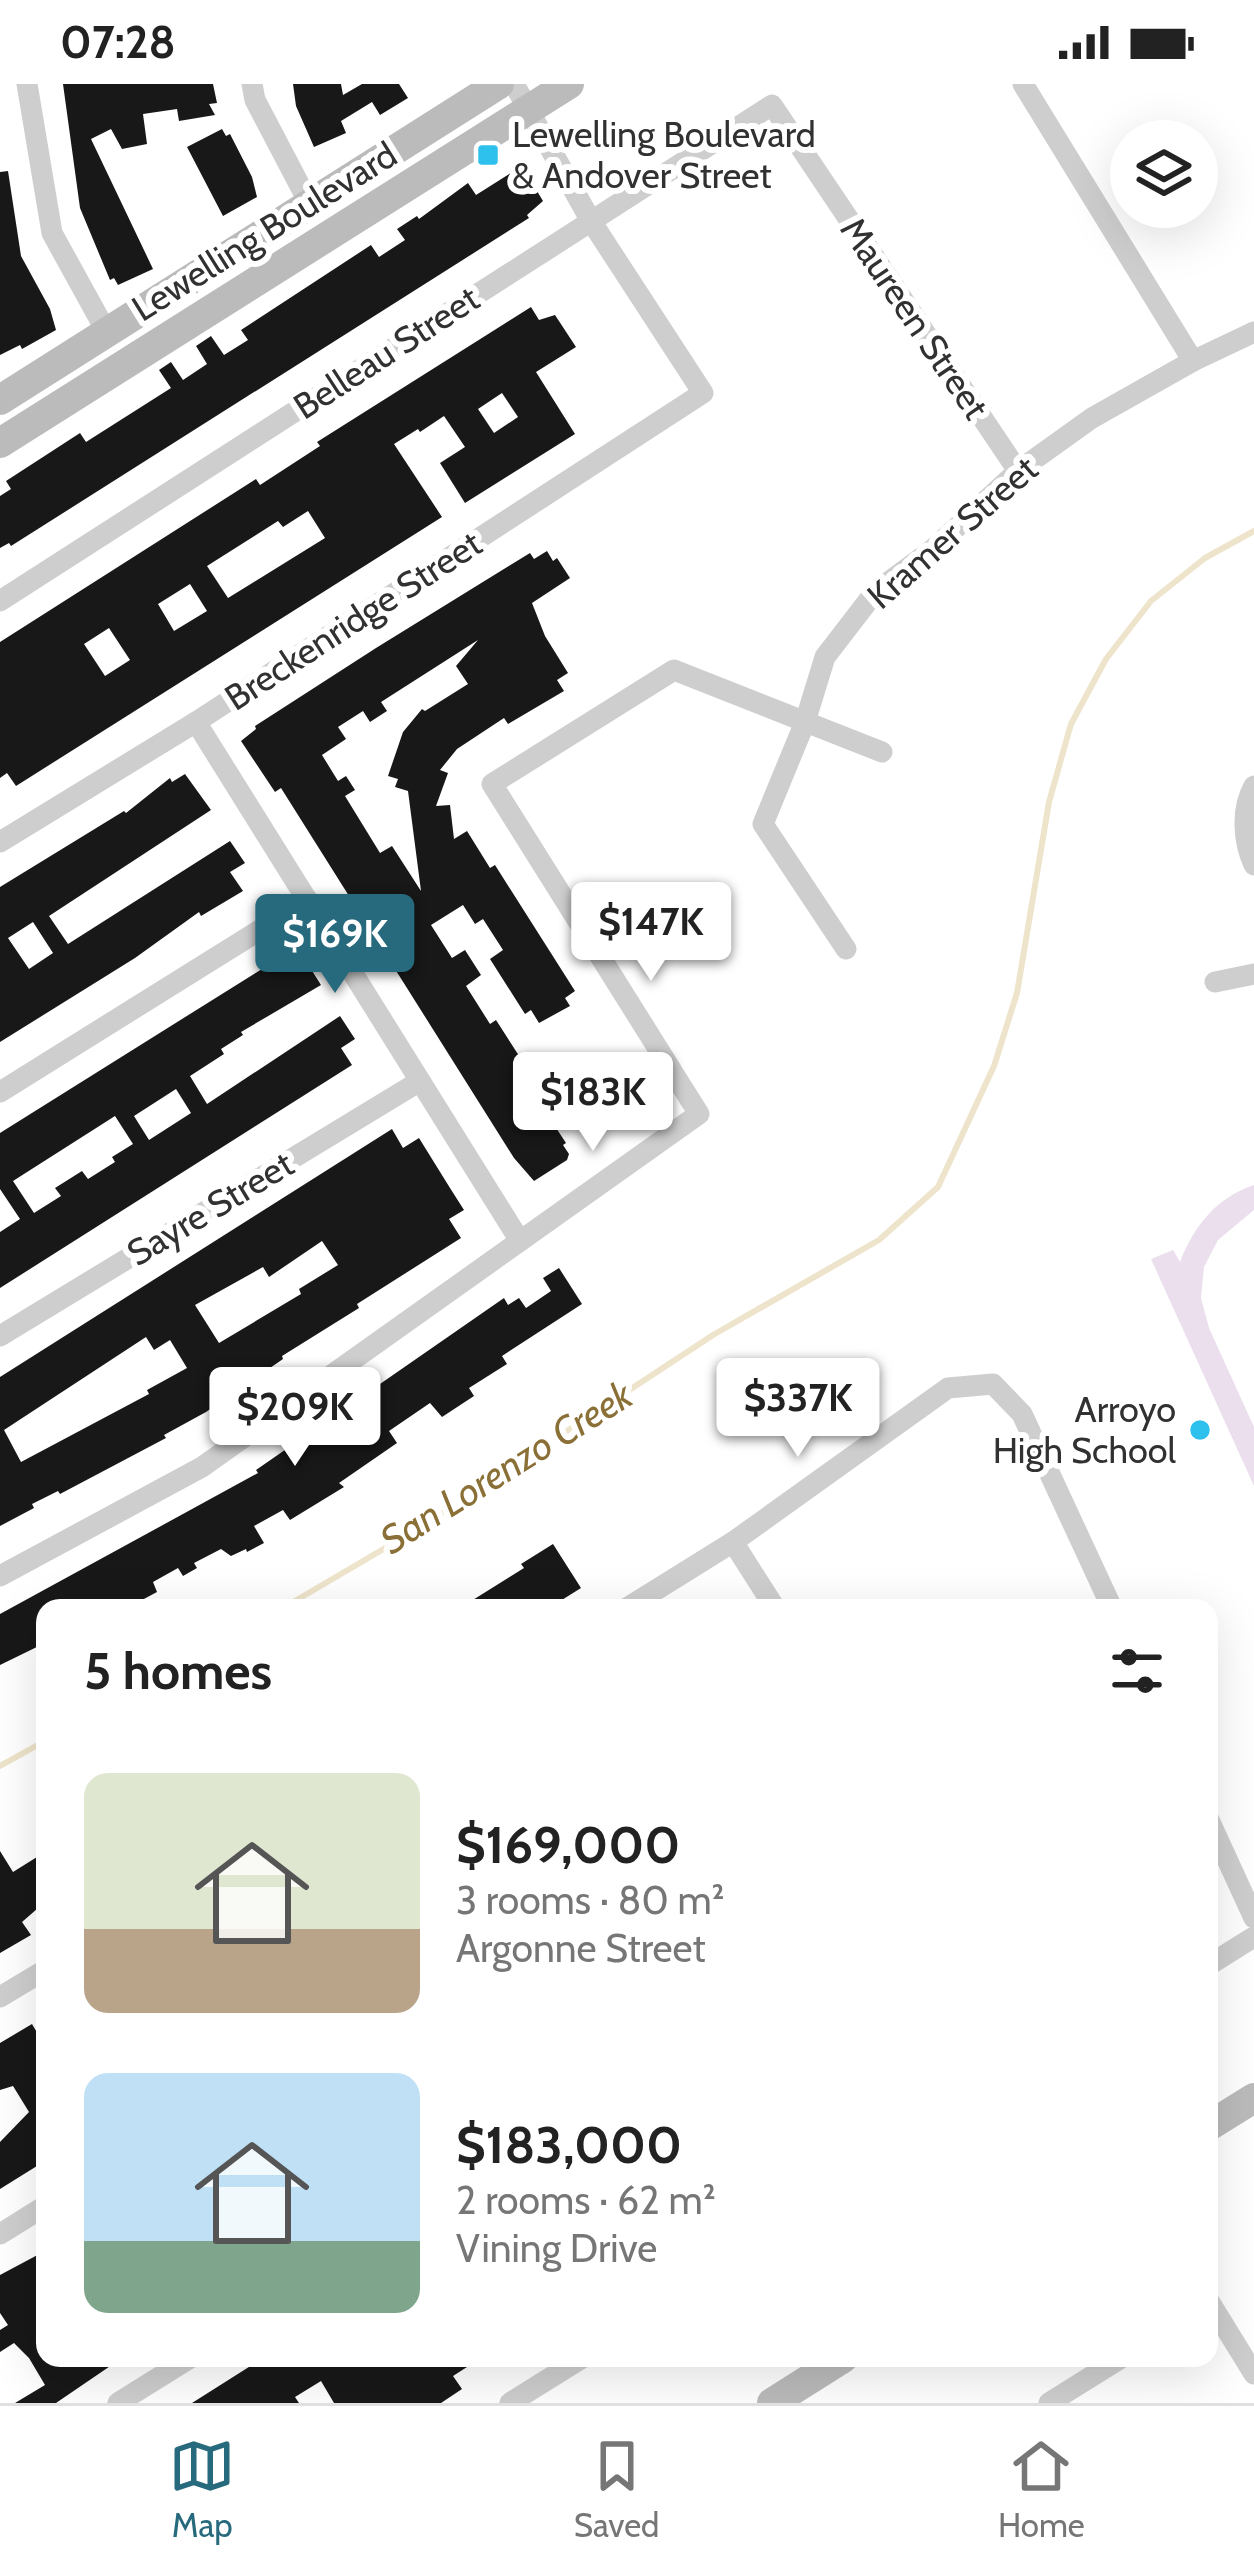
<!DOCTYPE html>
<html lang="en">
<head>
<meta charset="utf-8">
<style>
  :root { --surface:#fff; --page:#f6f6f6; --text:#222; --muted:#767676; --line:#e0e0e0; --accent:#276a7d }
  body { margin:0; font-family:Cabin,sans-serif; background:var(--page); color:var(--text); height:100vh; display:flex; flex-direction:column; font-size:45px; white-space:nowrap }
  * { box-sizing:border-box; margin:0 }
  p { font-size:39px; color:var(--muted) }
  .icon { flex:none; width:66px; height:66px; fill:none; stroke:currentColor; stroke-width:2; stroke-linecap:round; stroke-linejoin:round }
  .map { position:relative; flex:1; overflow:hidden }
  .drawer { position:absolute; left:36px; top:1515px; width:1182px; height:768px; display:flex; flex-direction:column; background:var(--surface); border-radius:24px; box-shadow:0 12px 48px #0002 }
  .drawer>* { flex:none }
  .fabs { position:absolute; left:1110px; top:36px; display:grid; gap:24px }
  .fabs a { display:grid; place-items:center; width:108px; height:108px; border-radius:50%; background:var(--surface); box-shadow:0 12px 48px #0002; font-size:60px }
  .price { position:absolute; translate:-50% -102px; padding:0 27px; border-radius:12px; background:#fff; color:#222; font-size:39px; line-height:78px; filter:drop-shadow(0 3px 6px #0008) }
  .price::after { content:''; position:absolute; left:50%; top:72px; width:36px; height:27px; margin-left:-18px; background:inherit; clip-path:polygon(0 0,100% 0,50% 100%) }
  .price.active { background:var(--accent); color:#fff }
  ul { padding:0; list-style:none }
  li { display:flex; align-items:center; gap:36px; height:300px; padding:0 48px }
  li span { display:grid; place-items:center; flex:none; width:336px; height:240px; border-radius:24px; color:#555 }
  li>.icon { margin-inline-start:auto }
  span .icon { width:144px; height:144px; fill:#fffc; stroke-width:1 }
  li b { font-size:51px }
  h2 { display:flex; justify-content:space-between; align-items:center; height:144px; padding:0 48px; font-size:51px }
  .status { display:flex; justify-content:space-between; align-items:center; height:84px; padding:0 60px; background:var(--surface); direction:ltr }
  .status svg { height:33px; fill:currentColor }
  .menu { display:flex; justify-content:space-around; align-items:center; height:168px; border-top:3px solid var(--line); background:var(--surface); font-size:33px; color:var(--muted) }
  .menu a { display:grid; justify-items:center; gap:6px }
  .menu .active { color:var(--accent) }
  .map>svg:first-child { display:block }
  .green { fill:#ebdfee }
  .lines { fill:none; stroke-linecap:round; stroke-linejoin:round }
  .stream { stroke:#eee4cb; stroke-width:6 }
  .building { fill:#181818; fill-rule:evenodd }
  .street { stroke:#cecece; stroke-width:21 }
  .secondary { stroke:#bbb; stroke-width:30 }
  .poi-dot { fill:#2ec1ed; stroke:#fff; stroke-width:4.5 }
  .labels { text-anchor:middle; stroke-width:12; stroke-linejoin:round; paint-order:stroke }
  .poi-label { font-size:36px; fill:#313131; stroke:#fff; text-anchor:start }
  .street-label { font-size:36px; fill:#313131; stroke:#fff }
  .water-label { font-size:39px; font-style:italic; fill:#8a7036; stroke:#fff }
</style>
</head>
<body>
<div class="status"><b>07:28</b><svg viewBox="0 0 49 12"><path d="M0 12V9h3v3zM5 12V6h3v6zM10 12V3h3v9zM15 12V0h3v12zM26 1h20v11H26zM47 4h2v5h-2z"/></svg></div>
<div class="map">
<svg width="1254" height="2319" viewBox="0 0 1254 2319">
  <rect width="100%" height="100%" fill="#fff"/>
  <path class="green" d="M1254,1101V1126L1218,1156L1204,1183L1201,1214L1209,1244L1254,1343V1402L1151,1175L1173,1166L1180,1178C1194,1142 1216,1114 1254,1101Z"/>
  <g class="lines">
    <g class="stream">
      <path d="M283,1524L421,1443L713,1251L879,1156L938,1103L994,982L1017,909L1049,718L1071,640L1106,575L1151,517L1205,474L1254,447"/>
      <path d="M0,1682L45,1657"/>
    </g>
  </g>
  <g class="building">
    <path d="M63,0H213L217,19L209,20L215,31L179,37L177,25L143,30L147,60L122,65L111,45L91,55L153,185L118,201L114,194L110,196L80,124Z"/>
    <path d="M293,0H341L343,11L362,0H399L408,14L380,31L372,18L341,37L346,49L314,63L296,22Z"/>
    <path d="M222,45L226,52L230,50L252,93L257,113L223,132L187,63Z"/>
    <path d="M522,82L543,117L527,131L529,134L11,462L9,459L0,464V412L11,405L6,397L80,349L86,358L171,304L159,286L171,278L183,296L207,280L196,262L211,252L224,271L248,256L241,246L371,161L379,173L405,156L397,145L417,132L419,135L468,99L476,111Z"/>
    <path d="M8,87L21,172L50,225L56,246L22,265L20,261L0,271V88Z"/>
    <path d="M531,223L539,236L555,231L576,263L536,288L575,350L465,419L440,379L465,363L444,332L420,348L418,345L394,360L442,433L16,702L7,689L0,694V558L256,395L260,401L320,362L317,358ZM502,309L518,333L494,349L478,325ZM308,427L325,454L228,514L207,482L278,437L283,443ZM190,500L207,527L174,547L158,520ZM109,544L130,576L105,592L84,560Z"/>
    <path d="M547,467L553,477L557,474L570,494L532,519L545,552L568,589L557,596L564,607L508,640L504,634L457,665L440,686L448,689L436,722L450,721L454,755L467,747L490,784L495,781L575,907L565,914L570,922L539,939L531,926L525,930L490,875L503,866L483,835L475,840L463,821L431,841L452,874L465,866L481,891L466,902L490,940L496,936L523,978L527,984L520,989L566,1059L563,1061L569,1070L567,1076L534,1097L514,1074L281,704L275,708L241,657L256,645L255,642L376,564L530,469L534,475ZM478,556L456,582L468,600L425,627L422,625L403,648L388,692L398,695L395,703L408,707L421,807L392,762L380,769L345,712L355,706L346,692L338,697L322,671L346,655L338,643L363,627L370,638L387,627L381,618Z"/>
    <path d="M185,690L211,726L49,832L68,860L230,757L245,779L230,788L243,807L201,832L199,828L135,874L0,958V803L124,727L126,729L170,694L172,698ZM33,838L53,869L29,885L8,854Z"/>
    <path d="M297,863L321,901L241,948L243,951L221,965L224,970L190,992L207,1020L340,932L355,955L341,964L352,981L0,1204V1148L20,1135L0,1105V1049ZM176,1005L191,1029L149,1056L134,1032ZM115,1032L133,1060L112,1073L115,1078L88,1095L82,1087L55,1104L61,1112L34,1129L13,1097Z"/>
    <path d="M392,1045L403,1064L419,1054L450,1104L464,1126L449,1135L461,1154L357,1220L359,1224L282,1272L283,1275L206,1328L164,1351L166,1354L60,1410L58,1407L32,1420L34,1424L0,1442V1293ZM322,1157L338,1181L299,1205L301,1210L219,1259L195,1221L263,1183L269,1193ZM146,1253L154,1266L170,1256L187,1284L147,1306L149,1310L21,1378L4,1346Z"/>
    <path d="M559,1184L582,1220L502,1272L507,1280L469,1304L474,1312L442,1333L430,1319L389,1347L397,1359L339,1399L344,1403L290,1436L283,1426L254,1442L264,1459L247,1468L246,1465L231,1472L221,1465L194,1479L197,1484L183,1492L178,1484L153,1498L157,1508L127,1524H45V1559L0,1581V1530L258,1389L256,1386L504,1214L508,1221L519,1214L526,1224L551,1207L543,1194Z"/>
    <path d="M553,1460L581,1504L549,1524H460L524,1484L521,1480Z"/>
    <path d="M0,1767L13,1788L45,1768V1818L22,1838L31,1851L0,1869Z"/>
    <path d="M32,1940L45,1962V2077L0,2105V2058L29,2028L13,2002L0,2006V1959Z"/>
    <path d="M45,2167V2250L39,2254L45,2274H122L56,2319H15L45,2301L29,2274L14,2259L0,2268V2246L8,2241L0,2229V2191Z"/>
    <path d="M263,2274H481L453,2292L462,2305L441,2319H334L321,2297L295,2313L299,2319H192Z"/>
  </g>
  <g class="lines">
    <g class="street">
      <path d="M27,0L52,149L106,247"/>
      <path d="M252,0L255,16L309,119"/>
      <path d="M1023,0L1193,277"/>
      <path d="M0,517L772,21L1018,387"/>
      <path d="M196,638L520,1157"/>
      <path d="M1254,702C1241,725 1243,757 1254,781"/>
      <path d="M0,758L196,638L703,309L591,137L514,0"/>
      <path d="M846,865L763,740L805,638L825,573L875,508L932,466L1018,387L1092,334L1193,277L1254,248"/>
      <path d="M1215,898L1254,890"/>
      <path d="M0,1008L308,816"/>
      <path d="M0,1252L420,997"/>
      <path d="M733,1458L775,1524"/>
      <path d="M0,1492L202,1383L699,1030L492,700L674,586L882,668"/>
      <path d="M627,1524L733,1458L948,1304L993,1300L1022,1330L1112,1524"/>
      <path d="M1209,1736L1254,1834"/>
      <path d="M1209,1881L1254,1853"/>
      <path d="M0,1913L45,1886"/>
      <path d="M0,2150L45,2122"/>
      <path d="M1209,2217L1254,2290"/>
      <path d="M118,2319L190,2274"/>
      <path d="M510,2319L582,2274"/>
      <path d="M1049,2319L1121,2274"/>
    </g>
    <g class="secondary">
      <path d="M0,316L499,0"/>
      <path d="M0,359L569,0"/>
      <path d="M1209,2042L1254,2014"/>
      <path d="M772,2319L843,2274"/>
    </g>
  </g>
  <g class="poi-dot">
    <rect x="476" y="59" width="24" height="24" rx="6"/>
    <circle cx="1200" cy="1346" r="12"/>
  </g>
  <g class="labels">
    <g class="poi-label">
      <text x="512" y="63">Lewelling Boulevard<tspan x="512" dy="41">&amp; Andover Street</tspan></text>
      <text x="1176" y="1338" text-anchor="end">Arroyo<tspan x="1176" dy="41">High School</tspan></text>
    </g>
    <g class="street-label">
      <text transform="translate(264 147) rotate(-32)" y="13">Lewelling Boulevard</text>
      <text transform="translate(915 234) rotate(56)" y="13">Maureen Street</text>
      <text transform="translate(386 268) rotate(-33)" y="13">Belleau Street</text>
      <text transform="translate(952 448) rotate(-41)" y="13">Kramer Street</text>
      <text transform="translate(353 536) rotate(-33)" y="13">Breckenridge Street</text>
      <text transform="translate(210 1124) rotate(-31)" y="13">Sayre Street</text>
    </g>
    <g class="water-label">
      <text transform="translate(506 1383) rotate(-32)" y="14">San Lorenzo Creek</text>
    </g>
  </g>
</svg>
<div class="fabs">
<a><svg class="icon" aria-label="layers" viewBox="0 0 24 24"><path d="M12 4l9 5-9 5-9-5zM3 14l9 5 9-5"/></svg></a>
</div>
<b class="price" style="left:651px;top:900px">$147K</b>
<b class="price active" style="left:335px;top:912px">$169K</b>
<b class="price" style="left:593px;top:1070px">$183K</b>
<b class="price" style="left:798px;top:1376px">$337K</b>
<b class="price" style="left:295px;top:1385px">$209K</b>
<section class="drawer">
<h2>5 homes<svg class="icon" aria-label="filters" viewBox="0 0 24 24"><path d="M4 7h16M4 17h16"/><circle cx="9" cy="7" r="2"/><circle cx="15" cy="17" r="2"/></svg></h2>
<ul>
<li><span style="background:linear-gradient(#dfe7d0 65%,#b9a48a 0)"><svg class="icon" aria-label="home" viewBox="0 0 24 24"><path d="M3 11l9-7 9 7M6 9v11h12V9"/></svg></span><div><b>$169,000</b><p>3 rooms · 80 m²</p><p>Argonne Street</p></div></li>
<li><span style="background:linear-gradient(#bfe0f5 70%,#7fa58c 0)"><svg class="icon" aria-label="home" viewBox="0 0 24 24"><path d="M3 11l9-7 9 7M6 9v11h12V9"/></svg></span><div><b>$183,000</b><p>2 rooms · 62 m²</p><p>Vining Drive</p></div></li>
</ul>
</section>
</div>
<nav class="menu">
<a class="active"><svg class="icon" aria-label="map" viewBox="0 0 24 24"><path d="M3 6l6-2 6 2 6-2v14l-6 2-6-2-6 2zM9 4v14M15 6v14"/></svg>Map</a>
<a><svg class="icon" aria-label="saved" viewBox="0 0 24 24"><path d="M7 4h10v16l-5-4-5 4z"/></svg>Saved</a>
<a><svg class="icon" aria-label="home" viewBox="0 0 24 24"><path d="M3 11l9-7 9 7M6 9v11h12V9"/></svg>Home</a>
</nav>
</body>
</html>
